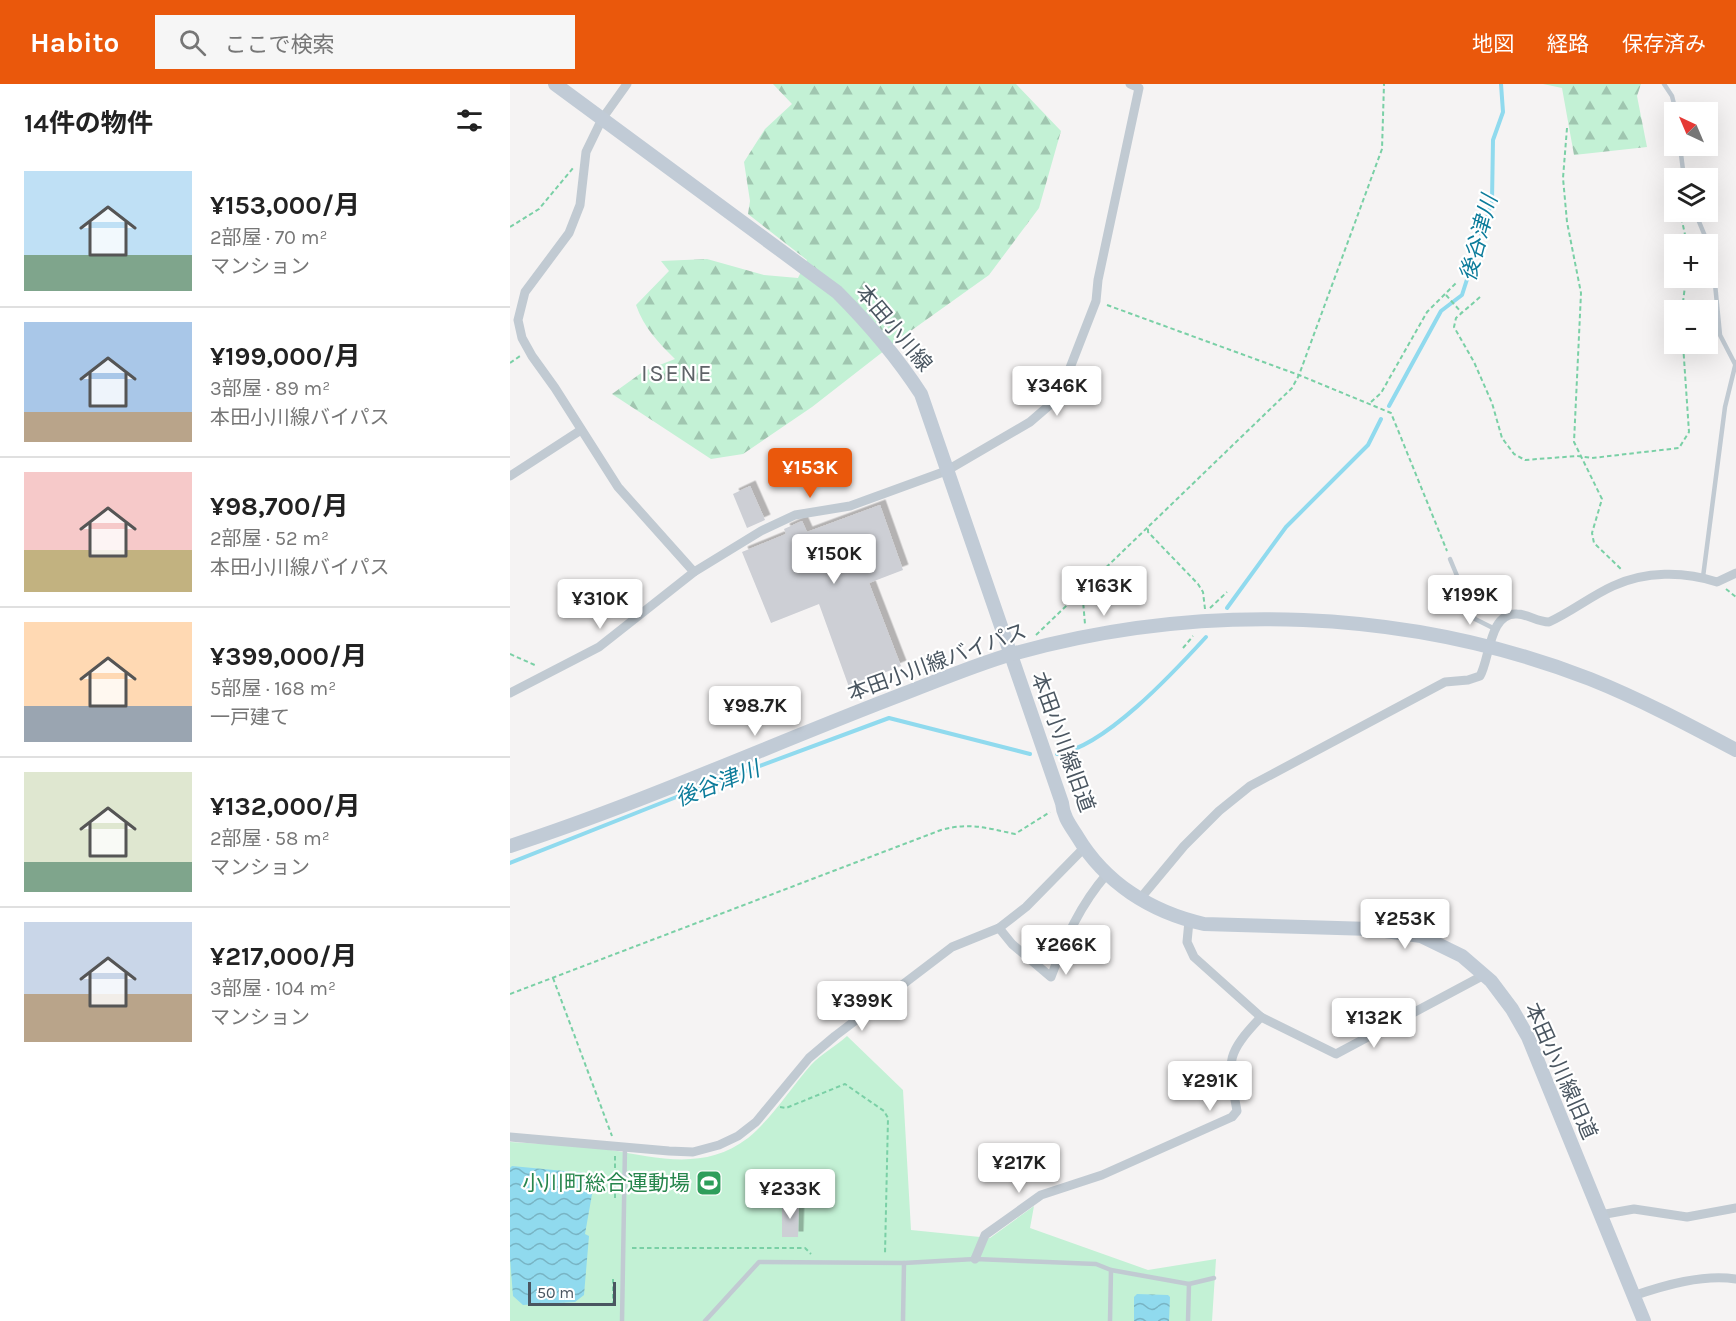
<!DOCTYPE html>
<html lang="ja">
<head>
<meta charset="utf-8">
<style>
  :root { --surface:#fff; --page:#f6f6f6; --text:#222; --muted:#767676; --line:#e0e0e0; --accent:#ea580c }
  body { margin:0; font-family:Karla,"Noto Sans JP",sans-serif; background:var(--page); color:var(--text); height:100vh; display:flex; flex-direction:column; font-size:22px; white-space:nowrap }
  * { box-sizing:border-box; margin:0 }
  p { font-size:20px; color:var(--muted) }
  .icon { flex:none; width:33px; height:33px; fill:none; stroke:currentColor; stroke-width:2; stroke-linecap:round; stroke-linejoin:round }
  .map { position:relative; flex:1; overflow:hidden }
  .drawer { display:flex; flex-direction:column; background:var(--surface); width:510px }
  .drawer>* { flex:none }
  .needle { width:39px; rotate:316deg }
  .buttons { position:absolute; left:1154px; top:18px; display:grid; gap:12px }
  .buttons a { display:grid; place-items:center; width:54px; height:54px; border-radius:0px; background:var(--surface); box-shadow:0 6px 24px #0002; font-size:30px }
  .scale { position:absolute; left:18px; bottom:15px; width:88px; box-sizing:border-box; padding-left:6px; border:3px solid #4a5661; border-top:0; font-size:16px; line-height:21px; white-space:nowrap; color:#4a5661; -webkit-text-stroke:4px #fff; paint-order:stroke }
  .price { position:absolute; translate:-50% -51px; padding:0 14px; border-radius:6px; background:#fff; color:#222; font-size:20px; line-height:39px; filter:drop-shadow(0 2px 3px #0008) }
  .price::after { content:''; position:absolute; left:50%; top:36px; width:18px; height:14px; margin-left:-9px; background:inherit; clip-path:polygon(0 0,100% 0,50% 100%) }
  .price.active { background:var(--accent); color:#fff }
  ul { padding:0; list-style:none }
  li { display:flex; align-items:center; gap:18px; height:150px; padding:0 24px }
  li+li { border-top:2px solid var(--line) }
  li span { display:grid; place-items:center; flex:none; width:168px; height:120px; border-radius:0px; color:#555 }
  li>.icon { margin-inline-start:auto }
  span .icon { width:72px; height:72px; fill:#fffc; stroke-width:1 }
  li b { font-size:26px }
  h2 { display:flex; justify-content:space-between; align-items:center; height:72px; padding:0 24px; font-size:26px }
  header { display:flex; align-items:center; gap:36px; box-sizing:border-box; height:84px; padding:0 30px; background:var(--accent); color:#fff }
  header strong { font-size:28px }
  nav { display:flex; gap:33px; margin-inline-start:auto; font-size:21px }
  .search { width:420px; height:54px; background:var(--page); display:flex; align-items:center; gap:15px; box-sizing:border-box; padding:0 21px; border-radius:0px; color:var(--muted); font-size:22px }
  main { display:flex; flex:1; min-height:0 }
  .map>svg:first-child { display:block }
  .green { fill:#c3f1d5 }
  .forest { fill:url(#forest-firs) }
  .water { fill:url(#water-waves) }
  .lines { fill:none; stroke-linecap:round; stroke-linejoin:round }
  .stream { stroke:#90daee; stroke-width:4 }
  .building { fill:#cdcfd5; filter:url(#shadow) }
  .path { stroke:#7ad0a6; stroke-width:2; stroke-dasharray:4.5 3; stroke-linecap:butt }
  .lane { stroke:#c1cad2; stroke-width:4.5 }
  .street { stroke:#c1cad2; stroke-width:9 }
  .secondary { stroke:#c1cbd6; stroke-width:14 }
  .labels { text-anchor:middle; stroke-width:4.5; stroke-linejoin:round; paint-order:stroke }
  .street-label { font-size:21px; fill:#4a5661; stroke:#fff }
  .leisure-label { font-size:21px; fill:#27864d; stroke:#fff; text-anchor:end }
  .water-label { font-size:22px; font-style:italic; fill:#0c7c9b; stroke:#fff }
  .quarter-label { font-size:24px; letter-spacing:1.5px; fill:#5f6368; stroke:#fff }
</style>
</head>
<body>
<header>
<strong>Habito</strong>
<div class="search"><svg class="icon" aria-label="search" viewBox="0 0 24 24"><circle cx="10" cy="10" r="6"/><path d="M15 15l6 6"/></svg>ここで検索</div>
<nav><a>地図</a><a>経路</a><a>保存済み</a></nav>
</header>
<main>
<section class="drawer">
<h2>14件の物件<svg class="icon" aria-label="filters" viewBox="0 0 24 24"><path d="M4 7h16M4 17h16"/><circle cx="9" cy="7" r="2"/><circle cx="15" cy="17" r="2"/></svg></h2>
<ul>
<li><span style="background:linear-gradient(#bfe0f5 70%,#7fa58c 0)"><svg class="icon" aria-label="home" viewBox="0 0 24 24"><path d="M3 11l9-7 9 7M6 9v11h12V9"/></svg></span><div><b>¥153,000/月</b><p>2部屋 · 70 m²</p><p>マンション</p></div></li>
<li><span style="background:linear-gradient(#a9c7e8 75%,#b9a48a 0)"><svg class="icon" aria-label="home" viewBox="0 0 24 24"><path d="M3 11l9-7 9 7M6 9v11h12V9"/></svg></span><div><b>¥199,000/月</b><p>3部屋 · 89 m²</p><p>本田小川線バイパス</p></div></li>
<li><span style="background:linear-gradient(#f6c9c9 65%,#c2b280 0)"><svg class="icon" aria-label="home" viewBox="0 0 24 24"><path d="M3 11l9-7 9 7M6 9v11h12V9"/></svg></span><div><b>¥98,700/月</b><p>2部屋 · 52 m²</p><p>本田小川線バイパス</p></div></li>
<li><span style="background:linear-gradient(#ffd9b3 70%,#9aa5b1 0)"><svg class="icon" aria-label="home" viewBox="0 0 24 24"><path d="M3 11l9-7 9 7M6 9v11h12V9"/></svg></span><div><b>¥399,000/月</b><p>5部屋 · 168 m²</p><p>一戸建て</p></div></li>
<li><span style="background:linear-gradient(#dfe7d0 75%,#7fa58c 0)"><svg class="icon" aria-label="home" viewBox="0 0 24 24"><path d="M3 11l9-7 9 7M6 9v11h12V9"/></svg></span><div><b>¥132,000/月</b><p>2部屋 · 58 m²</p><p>マンション</p></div></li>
<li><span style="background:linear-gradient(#c9d6e8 60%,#b9a48a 0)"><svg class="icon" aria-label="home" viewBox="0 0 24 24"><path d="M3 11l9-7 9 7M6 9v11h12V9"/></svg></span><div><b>¥217,000/月</b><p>3部屋 · 104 m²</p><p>マンション</p></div></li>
</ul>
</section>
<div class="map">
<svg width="1226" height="1237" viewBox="0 0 1226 1237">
  <defs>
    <pattern id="forest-firs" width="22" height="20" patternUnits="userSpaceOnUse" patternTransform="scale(1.5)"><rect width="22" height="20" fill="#c3f1d5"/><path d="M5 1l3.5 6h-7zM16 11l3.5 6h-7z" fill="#a0c6b0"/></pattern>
    <pattern id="water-waves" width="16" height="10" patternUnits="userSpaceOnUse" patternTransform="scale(1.5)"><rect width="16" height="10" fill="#90daee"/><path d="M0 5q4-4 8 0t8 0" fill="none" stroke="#78b4c4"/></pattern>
    <filter id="shadow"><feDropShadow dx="5.5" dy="-5.5" stdDeviation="0" flood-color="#0004"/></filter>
  </defs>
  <rect width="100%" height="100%" fill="#f5f3f3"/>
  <path class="green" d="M337,952L393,1006L401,1146L480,1154L524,1122L520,1144L638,1186L706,1175L702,1237H0V1058C33,1060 68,1061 101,1066C148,1074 195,1087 238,1054C263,1033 280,1005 301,981C311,970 326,962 337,952Z"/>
  <g class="forest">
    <path d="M263,0H506L551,47L529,124L479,191L388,256L302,323L233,370L201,375L102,310L134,287L165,275C148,258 134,244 126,221L159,187L151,177L197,175L254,191L288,194L297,176L238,130L240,117L234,78L255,45L282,20Z"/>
    <path d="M1033,0H1131L1127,12L1137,63L1064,71L1052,4Z"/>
  </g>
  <g class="water">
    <path d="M2,1082L75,1089L84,1099L75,1150L79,1152L74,1211L65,1218L13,1221L3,1212L0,1174V1084Z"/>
    <path d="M627,1210L658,1211L660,1213L659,1237H624V1213Z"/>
  </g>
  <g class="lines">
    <g class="stream">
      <path d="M879,322L931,227L952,211L982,117L983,56L993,28L991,0"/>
      <path d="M717,524L776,443L858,361L871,335"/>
      <path d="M547,670C594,664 664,588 696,553"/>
      <path d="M0,779L174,710L379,634L520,670"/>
    </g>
  </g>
  <g class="building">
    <path d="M240,402L255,436L237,444L223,410Z"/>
    <path d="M370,421L393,486L359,499L391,582L339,603L309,520L261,539L232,468L276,450L274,445L292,437L297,448Z"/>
    <path d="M272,1120H289L288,1153H272Z"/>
  </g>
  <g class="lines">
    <g class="path">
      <path d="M1057,44L1053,94L1057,138L1071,209L1064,358L1092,415L1082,449L1084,459L1112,486"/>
      <path d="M1175,128L1171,132L1177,160"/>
      <path d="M0,143L29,125L63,84"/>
      <path d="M936,211L952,229"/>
      <path d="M970,213L946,234L944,243L964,278L982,319L992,354L1004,370L1015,376L1067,372L1082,374L1169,364L1179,348L1173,260"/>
      <path d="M597,221L789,291L881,329L937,467"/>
      <path d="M1172,226L1176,194"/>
      <path d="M0,279L10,272"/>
      <path d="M861,318L871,309L917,228L947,198"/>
      <path d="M572,505L575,540"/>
      <path d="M1216,505L1226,513"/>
      <path d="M700,524L717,508"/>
      <path d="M695,525L693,508L688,500L638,448V443L782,304L789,291L872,65L874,0"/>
      <path d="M526,551L638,443"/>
      <path d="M673,564L683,552"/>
      <path d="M0,570L27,582"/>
      <path d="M43,894L102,1052"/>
      <path d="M0,910L431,746C461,738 476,744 505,750L540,728"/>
      <path d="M270,1023L276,1024L335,1000L374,1027L378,1034L375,1170"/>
      <path d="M105,1114V1072"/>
      <path d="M122,1164H295L301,1170"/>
      <path d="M103,1222V1192"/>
    </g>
    <g class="lane">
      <path d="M1154,0L1162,12L1166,28"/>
      <path d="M1170,62L1174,94"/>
      <path d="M1185,128L1202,169L1210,251L1225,280"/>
      <path d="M940,475L965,535L985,545"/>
      <path d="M1193,493L1215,323L1226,278"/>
      <path d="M601,1186L679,1200L704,1194"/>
      <path d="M112,1237L115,1063"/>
      <path d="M195,1237L249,1178L394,1179L465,1175L586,1180L601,1186L600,1237"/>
      <path d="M393,1237L394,1179"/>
      <path d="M678,1237L679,1200"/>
    </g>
    <g class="street">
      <path d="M117,0L92,35L76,68L70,121L59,149L15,208L8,236L12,254L22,272L45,304L108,403L184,488"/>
      <path d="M0,392L71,346"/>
      <path d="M0,609L89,563L184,488L251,447L285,431L340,422L436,387L520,338L542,319L551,307L586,217L588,196L629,4L620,0"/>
      <path d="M629,816L674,762L709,727L740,702L935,598L958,596L970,592C980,575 979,528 1007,530C1018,530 1027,538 1039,538C1061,528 1081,512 1103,502C1135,487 1174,487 1207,498L1226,489"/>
      <path d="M679,837L677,858L684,873L751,933L826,970L974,891"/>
      <path d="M489,844L502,860L541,893C555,855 570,821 597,790"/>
      <path d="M0,1053L159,1067L183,1068L209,1061L228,1052L246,1038L299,974L325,952L442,863L489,844L516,823L574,764"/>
      <path d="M1090,1131L1124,1125L1177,1133L1226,1124"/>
      <path d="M465,1175L475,1151L531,1111L592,1091L722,1033L727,1027C718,977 714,972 751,933"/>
      <path d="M1123,1212C1155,1201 1193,1190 1226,1195"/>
    </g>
    <g class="secondary">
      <path d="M45,0L327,208C359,240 387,273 411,310L552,719C553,732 560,741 567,752C595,799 641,828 694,840L861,845L911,852L952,872L981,897L1002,925L1018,953L1134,1237"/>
      <path d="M0,762C129,720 253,664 380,615C420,600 461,582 502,570C691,517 897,524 1080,595C1130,615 1179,641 1226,666"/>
    </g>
  </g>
  <defs>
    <g id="stadium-square" transform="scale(1.35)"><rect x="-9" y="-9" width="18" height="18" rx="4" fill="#2e9e5b" stroke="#fff"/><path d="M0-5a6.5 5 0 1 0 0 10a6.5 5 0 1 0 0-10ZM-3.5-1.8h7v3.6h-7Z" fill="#fff"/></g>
  </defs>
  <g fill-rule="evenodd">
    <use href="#stadium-square" x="199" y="1099"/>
  </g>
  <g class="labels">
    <g class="street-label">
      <text transform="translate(384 244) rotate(50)" y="7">本田小川線</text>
      <text transform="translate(427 578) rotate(-20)" y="7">本田小川線バイパス</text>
      <text transform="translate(553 658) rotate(70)" y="7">本田小川線旧道</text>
      <text transform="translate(1051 987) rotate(66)" y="7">本田小川線旧道</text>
    </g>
    <g class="leisure-label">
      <text x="180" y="1106">小川町総合運動場</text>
    </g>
    <g class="water-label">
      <text transform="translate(968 154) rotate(-75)" y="8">後谷津川</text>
      <text transform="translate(207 699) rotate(-21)" y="8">後谷津川</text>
    </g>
    <g class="quarter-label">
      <text x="167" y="297">ISENE</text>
    </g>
  </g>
</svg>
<div class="buttons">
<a><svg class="needle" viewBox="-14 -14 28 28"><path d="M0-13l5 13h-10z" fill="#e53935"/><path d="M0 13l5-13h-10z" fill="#767676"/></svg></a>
<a><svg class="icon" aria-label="layers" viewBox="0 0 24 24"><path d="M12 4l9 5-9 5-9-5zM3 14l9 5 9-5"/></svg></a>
<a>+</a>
<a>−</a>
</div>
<div class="scale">50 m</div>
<b class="price" style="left:547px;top:333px">¥346K</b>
<b class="price active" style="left:300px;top:415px">¥153K</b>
<b class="price" style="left:324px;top:501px">¥150K</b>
<b class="price" style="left:594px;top:533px">¥163K</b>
<b class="price" style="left:960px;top:542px">¥199K</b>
<b class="price" style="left:90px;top:546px">¥310K</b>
<b class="price" style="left:245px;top:653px">¥98.7K</b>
<b class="price" style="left:895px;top:866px">¥253K</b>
<b class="price" style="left:556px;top:892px">¥266K</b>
<b class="price" style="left:352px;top:948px">¥399K</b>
<b class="price" style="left:864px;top:965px">¥132K</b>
<b class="price" style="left:700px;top:1028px">¥291K</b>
<b class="price" style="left:509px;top:1110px">¥217K</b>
<b class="price" style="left:280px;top:1136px">¥233K</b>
</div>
</main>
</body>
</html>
